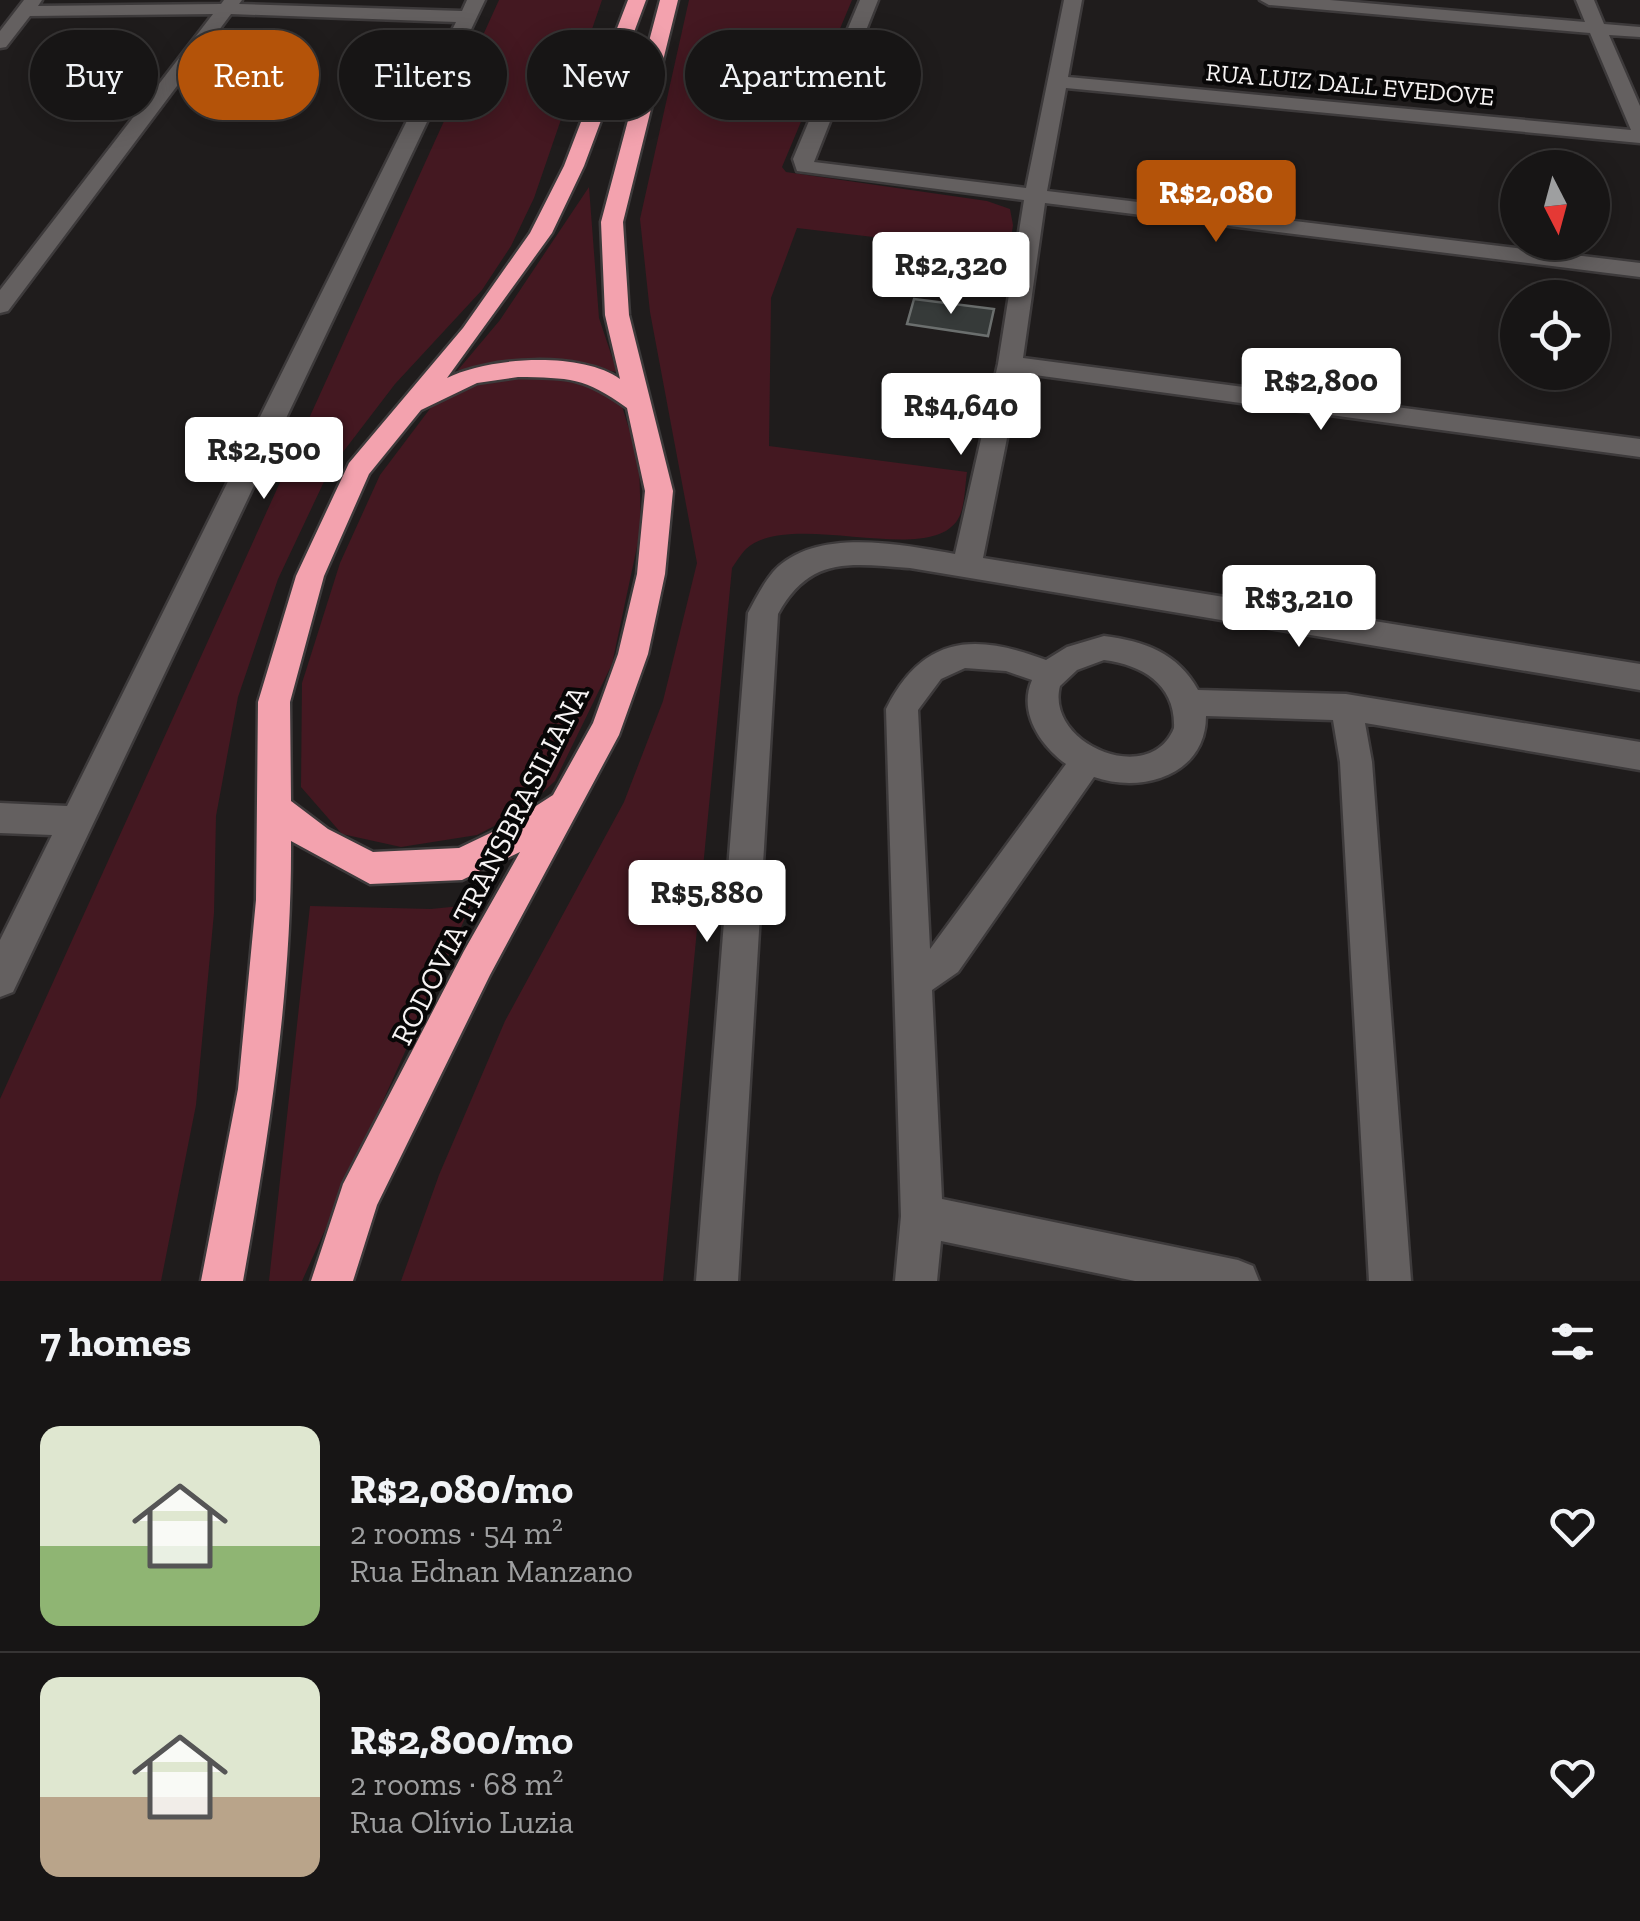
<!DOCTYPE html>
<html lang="en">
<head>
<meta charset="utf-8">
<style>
  :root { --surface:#171515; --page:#242222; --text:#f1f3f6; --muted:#9e9fa0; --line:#363434; --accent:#b45309 }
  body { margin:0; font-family:"Zilla Slab",serif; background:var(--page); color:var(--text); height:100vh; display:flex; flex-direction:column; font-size:38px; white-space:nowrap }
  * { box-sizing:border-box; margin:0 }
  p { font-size:32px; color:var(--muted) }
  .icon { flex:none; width:55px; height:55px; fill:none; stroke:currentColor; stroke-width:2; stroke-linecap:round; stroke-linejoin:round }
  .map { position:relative; height:1281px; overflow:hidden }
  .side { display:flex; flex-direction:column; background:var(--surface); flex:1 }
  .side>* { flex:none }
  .hud { position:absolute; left:30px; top:30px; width:1000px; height:90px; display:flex; gap:20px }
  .needle { width:65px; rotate:174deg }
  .buttons { position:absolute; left:1500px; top:150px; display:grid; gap:20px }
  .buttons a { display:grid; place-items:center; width:110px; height:110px; border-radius:50%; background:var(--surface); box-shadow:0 5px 25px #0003,0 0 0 2px var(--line); font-size:50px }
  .price { position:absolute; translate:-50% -85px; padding:0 22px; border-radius:10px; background:#fff; color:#222; font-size:32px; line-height:65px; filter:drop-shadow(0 2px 5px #0008) }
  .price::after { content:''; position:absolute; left:50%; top:60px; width:30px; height:22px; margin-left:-15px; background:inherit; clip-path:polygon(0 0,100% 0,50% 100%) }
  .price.selected { background:var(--accent); color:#fff }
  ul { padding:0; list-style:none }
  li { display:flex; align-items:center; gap:30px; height:250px; padding:0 40px }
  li+li { border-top:2px solid var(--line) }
  li span { display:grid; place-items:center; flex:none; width:280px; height:200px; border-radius:20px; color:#555 }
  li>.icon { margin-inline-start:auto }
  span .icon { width:120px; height:120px; fill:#fffc; stroke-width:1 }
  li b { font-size:42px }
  h2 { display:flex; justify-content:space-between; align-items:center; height:120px; padding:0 40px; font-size:42px }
  .pill { padding:0 35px; border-radius:45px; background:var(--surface); box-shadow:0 5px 25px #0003,0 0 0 2px var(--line); font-size:35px; line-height:90px }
  .pill.selected { background:var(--accent); color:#fff }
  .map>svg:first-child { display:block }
  .green { fill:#441821 }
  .building { fill:#363a39; stroke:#6b6f6e; stroke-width:2.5 }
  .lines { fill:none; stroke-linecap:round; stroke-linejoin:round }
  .minor-casing { stroke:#3d3a3b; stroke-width:5 }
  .highway-casing { stroke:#3d3a3b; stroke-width:5 }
  .minor { fill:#646060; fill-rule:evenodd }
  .highway { fill:#f3a2ae; fill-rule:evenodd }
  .labels { text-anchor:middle; stroke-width:8; stroke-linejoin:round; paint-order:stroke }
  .far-street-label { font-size:25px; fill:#f6f3f3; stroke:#080707 }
  .street-label { font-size:30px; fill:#f6f3f3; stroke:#080707 }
</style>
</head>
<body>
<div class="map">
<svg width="1640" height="1281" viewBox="0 0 1640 1281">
  <rect width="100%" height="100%" fill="#1f1c1c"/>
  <g class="green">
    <path d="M499,0H602L534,198L511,246L482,290L395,384L330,469L278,579L238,697L216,816L214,913L196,1105L161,1281H0V1099Z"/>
    <path d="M689,0H852L782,167L786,172L987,201L1010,209L1013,225L1009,253L797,228L771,298L769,446L967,472C965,485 965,508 958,519C929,568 791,508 746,549C741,554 736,562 732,568L663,1281H401L439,1175L505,1021L624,802L663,701L697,563L650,312L640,219Z"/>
    <path d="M589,187L599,318L617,372C559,361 516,362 458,370L500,320Z"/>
    <path d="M533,375L592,384L621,403L639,461L641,528L612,664L555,781L523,811L477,835L401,847L342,834L301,787L302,683L340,563L380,475L432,406L466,385Z"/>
    <path d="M471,905L302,1281H269L310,906L431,909Z"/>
  </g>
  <path class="building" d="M914,299L994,309L988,336L907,324Z"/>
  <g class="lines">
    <g class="minor-casing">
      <g id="minor">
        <path d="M24,0H42L38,6L221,4L224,0H242L239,4L462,11L467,0H485L13,992L0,997V940L52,835L0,833V803L67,806L456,22L231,14L8,311L0,313V290L213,14L30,16L6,47L0,48V31Z"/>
        <path d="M860,0H878L814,162L1026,188L1064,0H1082L1068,77L1631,130L1590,33L1269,5L1260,0H1330L1585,22L1576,0H1594L1604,24L1640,27V37L1609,35L1640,106V143L1066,88L1047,191L1640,263V277L1045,203L1023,358L1640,439V457L1020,373L983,558L1640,664V690L910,568C851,564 810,555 778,614L738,1281H696L748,613C755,600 763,584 773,572C815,526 902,545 955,554L998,364L1024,200L797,171L793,159Z"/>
        <path d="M1104,636C1144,641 1178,653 1198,690L1346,694L1640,742V770L1365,723L1372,762L1411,1281H1369L1340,762L1333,720L1206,716C1206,775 1142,794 1094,777L958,972L932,990L942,1199L1238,1260L1253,1266L1259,1281H1135L941,1241L937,1281H895L901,1216L886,709C923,635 975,633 1046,660L1067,647ZM1104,660C1143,665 1176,685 1174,728C1150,788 1045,744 1060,686L1077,670ZM965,668L1006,671L1032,680C1018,712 1040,745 1066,764L930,949L918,710L941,679Z"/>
      </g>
    </g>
    <g class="highway-casing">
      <path id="highway" d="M628,0H646L584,166L552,233L447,378C488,357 581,351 620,379L605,315L601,222L660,0H678L623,222L629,315L673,491L665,574L648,654L619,735L490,975L377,1205L353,1281H311L343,1184L464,951L520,852L462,880L370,884L291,841C292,989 269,1135 243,1281H201L238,1089L256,900L258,702L296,576L349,463L463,328L530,233L564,166ZM518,377C570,378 584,377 627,408L645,491L637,574L618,654L593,723L553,795L505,826L459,848L373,852L328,829L291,801L290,702L324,576L369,474L421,410L477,383Z"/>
    </g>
    <use href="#minor" class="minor"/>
    <use href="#highway" class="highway"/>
  </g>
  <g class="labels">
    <g class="far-street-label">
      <text transform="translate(1350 84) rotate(5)" y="9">RUA LUIZ DALL EVEDOVE</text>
    </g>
    <g class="street-label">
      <text transform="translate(490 865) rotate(-63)" y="10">RODOVIA TRANSBRASILIANA</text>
    </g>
  </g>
</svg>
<div class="buttons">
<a><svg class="needle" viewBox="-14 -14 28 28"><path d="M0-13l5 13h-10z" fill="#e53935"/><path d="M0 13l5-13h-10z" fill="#9e9fa0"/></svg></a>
<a><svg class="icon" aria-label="locate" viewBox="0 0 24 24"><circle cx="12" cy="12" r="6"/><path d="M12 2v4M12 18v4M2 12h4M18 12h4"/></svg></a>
</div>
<b class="price selected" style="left:1216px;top:245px">R$2,080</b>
<b class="price" style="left:951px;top:317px">R$2,320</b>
<b class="price" style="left:1321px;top:433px">R$2,800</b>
<b class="price" style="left:961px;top:458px">R$4,640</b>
<b class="price" style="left:264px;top:502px">R$2,500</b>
<b class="price" style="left:1299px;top:650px">R$3,210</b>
<b class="price" style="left:707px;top:945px">R$5,880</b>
<div class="hud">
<a class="pill">Buy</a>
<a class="pill selected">Rent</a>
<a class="pill">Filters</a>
<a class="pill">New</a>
<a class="pill">Apartment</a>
</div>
</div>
<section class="side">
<h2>7 homes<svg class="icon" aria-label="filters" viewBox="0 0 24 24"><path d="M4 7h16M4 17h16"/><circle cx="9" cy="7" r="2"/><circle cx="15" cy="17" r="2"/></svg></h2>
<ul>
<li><span style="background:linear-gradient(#dfe7d0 60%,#8fb573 0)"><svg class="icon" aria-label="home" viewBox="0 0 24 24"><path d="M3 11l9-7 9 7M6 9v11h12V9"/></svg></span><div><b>R$2,080/mo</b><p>2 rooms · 54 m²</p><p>Rua Ednan Manzano</p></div><svg class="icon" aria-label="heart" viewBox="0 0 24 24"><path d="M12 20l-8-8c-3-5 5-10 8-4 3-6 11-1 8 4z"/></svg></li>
<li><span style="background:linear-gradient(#dfe7d0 60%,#b9a48a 0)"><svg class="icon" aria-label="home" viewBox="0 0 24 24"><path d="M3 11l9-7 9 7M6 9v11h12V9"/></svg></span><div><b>R$2,800/mo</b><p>2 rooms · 68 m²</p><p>Rua Olívio Luzia</p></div><svg class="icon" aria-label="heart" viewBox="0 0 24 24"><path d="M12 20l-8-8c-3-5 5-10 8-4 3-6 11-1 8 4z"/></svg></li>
</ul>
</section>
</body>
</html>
